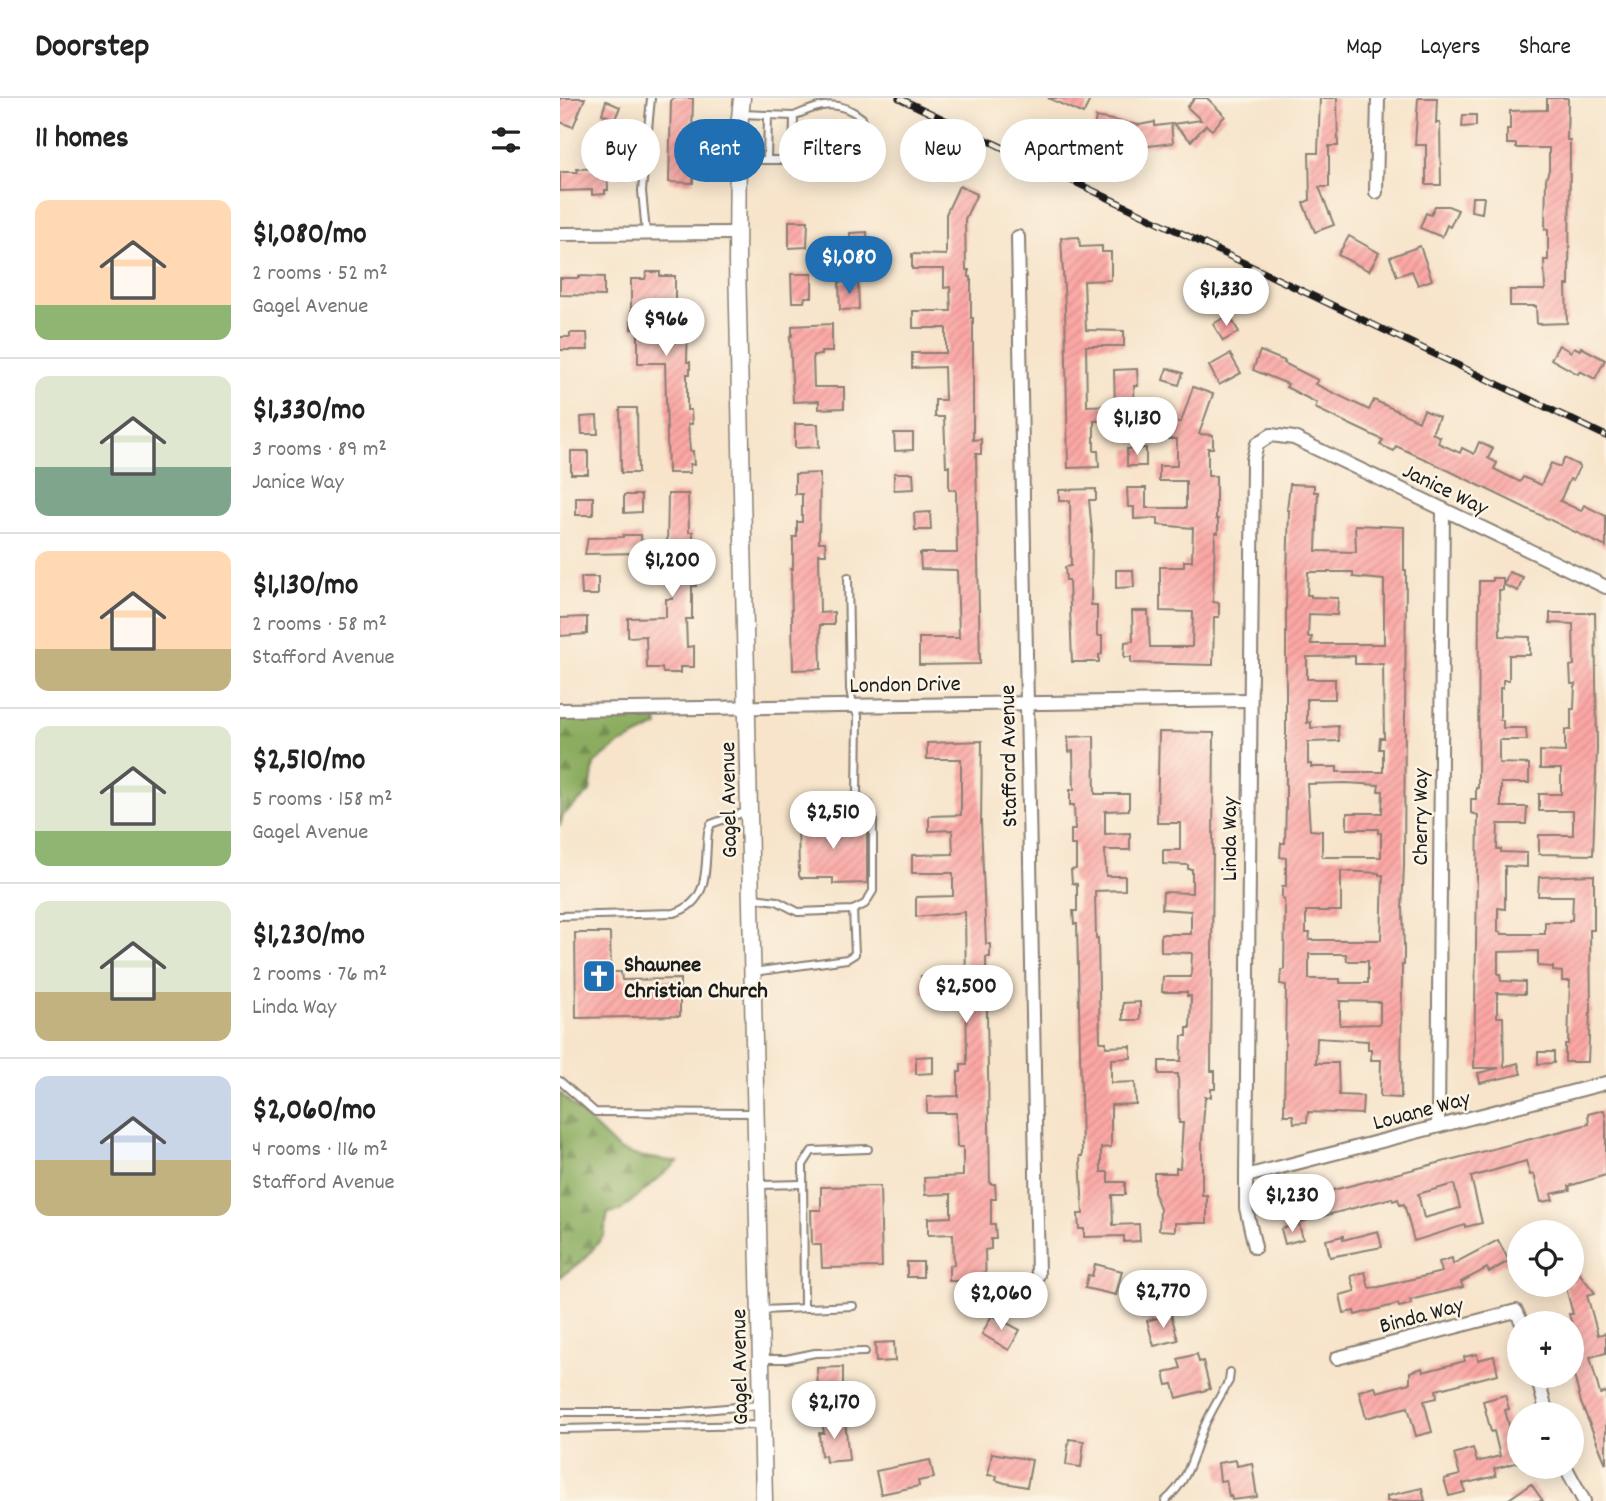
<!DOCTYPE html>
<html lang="en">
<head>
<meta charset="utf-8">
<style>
  :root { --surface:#fff; --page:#f2f2f2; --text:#222; --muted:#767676; --line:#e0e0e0; --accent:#1f6fb2 }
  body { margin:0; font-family:Dekko,sans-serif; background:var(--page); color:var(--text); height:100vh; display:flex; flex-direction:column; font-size:26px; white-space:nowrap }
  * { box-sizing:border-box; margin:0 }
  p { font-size:23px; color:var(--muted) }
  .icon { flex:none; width:38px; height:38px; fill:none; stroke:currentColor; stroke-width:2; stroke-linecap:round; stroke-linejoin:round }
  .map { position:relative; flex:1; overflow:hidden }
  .panel { display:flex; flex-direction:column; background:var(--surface); width:560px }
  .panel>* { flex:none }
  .guide { position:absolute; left:21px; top:21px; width:665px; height:63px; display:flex; gap:14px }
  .controls { position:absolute; left:947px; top:1122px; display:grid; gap:14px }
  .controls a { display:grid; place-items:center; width:77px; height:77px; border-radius:50%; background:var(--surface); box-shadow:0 4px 18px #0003; font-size:35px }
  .price { position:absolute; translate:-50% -60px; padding:0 16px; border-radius:24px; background:#fff; color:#222; font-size:23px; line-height:46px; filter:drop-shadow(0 2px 4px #0008) }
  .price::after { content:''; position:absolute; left:50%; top:42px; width:21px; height:16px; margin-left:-10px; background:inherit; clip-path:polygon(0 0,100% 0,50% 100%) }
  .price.current { background:var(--accent); color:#fff }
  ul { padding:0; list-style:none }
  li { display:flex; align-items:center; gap:21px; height:175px; padding:0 35px }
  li+li { border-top:2px solid var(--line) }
  li span { display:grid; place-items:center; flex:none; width:196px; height:140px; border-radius:14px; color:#555 }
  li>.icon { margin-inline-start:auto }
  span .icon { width:84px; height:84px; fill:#fffc; stroke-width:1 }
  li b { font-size:30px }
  h2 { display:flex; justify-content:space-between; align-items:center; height:84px; padding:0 35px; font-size:30px }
  .pill { padding:0 24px; border-radius:32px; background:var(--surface); box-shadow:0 4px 18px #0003; font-size:24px; line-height:63px }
  .pill.current { background:var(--accent); color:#fff }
  header { display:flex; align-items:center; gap:42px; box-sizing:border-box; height:98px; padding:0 35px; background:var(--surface); border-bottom:2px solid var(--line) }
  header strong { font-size:33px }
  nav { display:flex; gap:38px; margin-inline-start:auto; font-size:24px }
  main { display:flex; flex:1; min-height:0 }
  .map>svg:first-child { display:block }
  .forest { fill:url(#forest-firs); stroke:#54643e; stroke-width:2 }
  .building { fill:url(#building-hatch); fill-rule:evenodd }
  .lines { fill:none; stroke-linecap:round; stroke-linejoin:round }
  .service-casing { stroke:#8a8074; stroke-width:10 }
  .minor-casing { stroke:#8a8074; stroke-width:16 }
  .tertiary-casing { stroke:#8a8074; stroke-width:19 }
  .service { stroke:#fff; stroke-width:6 }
  .minor { stroke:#fff; stroke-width:12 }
  .tertiary { stroke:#fff; stroke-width:16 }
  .rail-casing { stroke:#1c1c1c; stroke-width:7 }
  .rail { stroke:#fcf5e5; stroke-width:4.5; stroke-dasharray:13; stroke-linecap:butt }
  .labels { text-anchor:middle; stroke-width:5; stroke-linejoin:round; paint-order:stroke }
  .street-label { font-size:23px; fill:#1c1c1c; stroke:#fcf5e5 }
  .poi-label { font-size:23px; font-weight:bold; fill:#1c1c1c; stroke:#fcf5e5; text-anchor:start }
</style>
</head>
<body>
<header>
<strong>Doorstep</strong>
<nav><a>Map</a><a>Layers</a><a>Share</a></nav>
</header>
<main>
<section class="panel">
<h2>11 homes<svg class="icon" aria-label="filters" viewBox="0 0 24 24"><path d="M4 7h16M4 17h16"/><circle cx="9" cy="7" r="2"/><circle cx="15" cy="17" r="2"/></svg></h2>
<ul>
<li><span style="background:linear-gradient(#ffd9b3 75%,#8fb573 0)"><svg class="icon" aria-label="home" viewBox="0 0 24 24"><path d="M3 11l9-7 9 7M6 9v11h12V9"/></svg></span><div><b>$1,080/mo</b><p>2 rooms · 52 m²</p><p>Gagel Avenue</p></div></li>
<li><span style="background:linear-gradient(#dfe7d0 65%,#7fa58c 0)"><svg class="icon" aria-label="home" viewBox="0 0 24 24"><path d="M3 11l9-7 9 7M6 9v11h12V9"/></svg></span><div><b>$1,330/mo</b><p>3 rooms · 89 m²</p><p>Janice Way</p></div></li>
<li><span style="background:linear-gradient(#ffd9b3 70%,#c2b280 0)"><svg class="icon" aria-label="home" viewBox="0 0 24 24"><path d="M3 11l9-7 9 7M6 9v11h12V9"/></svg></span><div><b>$1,130/mo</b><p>2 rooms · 58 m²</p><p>Stafford Avenue</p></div></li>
<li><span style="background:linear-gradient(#dfe7d0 75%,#8fb573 0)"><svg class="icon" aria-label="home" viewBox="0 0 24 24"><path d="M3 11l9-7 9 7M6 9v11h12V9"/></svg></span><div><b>$2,510/mo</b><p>5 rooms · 158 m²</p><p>Gagel Avenue</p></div></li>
<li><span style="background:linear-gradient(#dfe7d0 65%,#c2b280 0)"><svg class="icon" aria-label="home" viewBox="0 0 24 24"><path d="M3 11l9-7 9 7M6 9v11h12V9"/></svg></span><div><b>$1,230/mo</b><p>2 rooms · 76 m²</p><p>Linda Way</p></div></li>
<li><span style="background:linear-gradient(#c9d6e8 60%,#c2b280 0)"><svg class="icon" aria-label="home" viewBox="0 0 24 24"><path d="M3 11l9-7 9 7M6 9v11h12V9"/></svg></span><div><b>$2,060/mo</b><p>4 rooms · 116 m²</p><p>Stafford Avenue</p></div></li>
</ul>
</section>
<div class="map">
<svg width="1046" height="1403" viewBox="0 0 1046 1403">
  <defs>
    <pattern id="forest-firs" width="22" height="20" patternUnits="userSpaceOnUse" patternTransform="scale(1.75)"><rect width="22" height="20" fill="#8cad61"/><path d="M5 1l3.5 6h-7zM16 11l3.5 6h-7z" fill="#728c4f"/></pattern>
    <pattern id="building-hatch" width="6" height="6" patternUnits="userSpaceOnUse" patternTransform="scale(1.75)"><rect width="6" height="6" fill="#fba7a5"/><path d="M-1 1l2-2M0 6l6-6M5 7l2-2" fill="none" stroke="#d78f8d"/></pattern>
  </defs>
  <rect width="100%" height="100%" fill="#fcf5e5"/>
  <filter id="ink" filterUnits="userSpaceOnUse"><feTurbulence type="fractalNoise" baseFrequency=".0143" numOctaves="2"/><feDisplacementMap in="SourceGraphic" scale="14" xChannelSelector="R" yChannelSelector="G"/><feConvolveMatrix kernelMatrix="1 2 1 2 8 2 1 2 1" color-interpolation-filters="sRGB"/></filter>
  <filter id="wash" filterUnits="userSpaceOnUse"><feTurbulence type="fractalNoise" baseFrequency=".00686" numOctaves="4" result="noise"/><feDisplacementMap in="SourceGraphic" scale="28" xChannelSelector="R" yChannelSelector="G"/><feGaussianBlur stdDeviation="1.57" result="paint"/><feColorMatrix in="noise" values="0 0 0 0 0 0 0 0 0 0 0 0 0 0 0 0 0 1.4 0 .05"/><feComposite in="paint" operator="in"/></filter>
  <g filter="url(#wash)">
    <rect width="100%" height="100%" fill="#f7e4cb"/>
    <g class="forest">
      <path d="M96,618L98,628L58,647L34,666L30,694L3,717L0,728V622Z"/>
      <path d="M0,995L59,1052L77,1058L118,1064L60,1113L48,1115L44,1137L25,1161L0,1179Z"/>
    </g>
    <g id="blocks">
      <g class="building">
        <path d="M0,0H25L13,29L0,24Z"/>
        <path d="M114,0H133L132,40H135L133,85L109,84L111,3Z"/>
        <path d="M488,0H531L523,16Z"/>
        <path d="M635,0H647L665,18L652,32L646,27L631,43L613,26L641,22L627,9Z"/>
        <path d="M760,0H777L778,48H769V89H759L774,127L755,134L743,105L750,102L749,55H758Z"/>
        <path d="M858,0H877L876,25H880L881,87H866V47H855Z"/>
        <path d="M987,0H1008L1007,42H1010L1009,187H1006L1007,225L977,226L976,208H950V192H985L984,162H988V131H985L986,81L989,72V50H956V46H947V31H950V13L987,12Z"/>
        <path d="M46,3L60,9L55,21L42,16Z"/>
        <path d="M903,17H916V28L902,29Z"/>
        <path d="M536,19L579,27L595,24V28L611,26L613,45L565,51L531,45Z"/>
        <path d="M260,28L288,29L287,63H259Z"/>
        <path d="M43,44H60L59,62H43Z"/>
        <path d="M47,70L48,92H45V96L32,97V92L0,93V74H17V71Z"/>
        <path d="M399,88L417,96L405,121L406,172H409V179H411V220H413V342L421,341V356H416L420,566L359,567V540H399L397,472L361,471L360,455H397L396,392H389V368H386L384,319H375V302H385L384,269L352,270V255H386V230H353V213H391L390,189L384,190V171H352V156L386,157V116Z"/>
        <path d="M912,99H924L922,115L911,113Z"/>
        <path d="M875,108H888L898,112L890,129L887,127L882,139L860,130L866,115L871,117Z"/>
        <path d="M229,123H248L247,149L229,150Z"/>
        <path d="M307,134L308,162L291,163L290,135Z"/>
        <path d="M789,138L819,155L809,173L778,157Z"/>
        <path d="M519,139L520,149L542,148V154H551V182L524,183L526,232L564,233V248H526L527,308L555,307L554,272L577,271L578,288H574L575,327H557V322L534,323V353H538L539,369L508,370L505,208L501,140Z"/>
        <path d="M860,148L872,182L858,187L852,173L837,178L830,159Z"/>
        <path d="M87,174H100V178H115V220H128L127,264H130V276H127V312H131L132,326H128L130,353H133L134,367L130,366V375H108L105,265H78V230L71,231V181H85Z"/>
        <path d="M231,176H252V199H245L244,204H232Z"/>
        <path d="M19,178L44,179V198L0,197V180H19Z"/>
        <path d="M298,183L299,211L280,212L279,184Z"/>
        <path d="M669,217L679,234L663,243L653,226Z"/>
        <path d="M272,226V254H261V257H253L254,289H284V310L259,311V303L233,304L230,238H232V228Z"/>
        <path d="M10,235H27L28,252H0V239H10Z"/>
        <path d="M999,247L1011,254L1014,249L1020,252L1021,249L1045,262L1035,281L1020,273L1018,276L991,261Z"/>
        <path d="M700,253L725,263L724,265L758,282L755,286L809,312L814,302L859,323L864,312L879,319L872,335L880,339L878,345L900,355L902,350L914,356L919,344L933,351L928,360L937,365L934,371L960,384L963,379L981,387L991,365L1000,369L1004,360L1020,368L1013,382L1010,381L1000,403L1021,413L1024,407L1046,418V449L869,363L836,348L834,353L820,347L823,342L755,310L757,305L726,289L728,286L693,272Z"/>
        <path d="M670,256L681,275L659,287L649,268Z"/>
        <path d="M607,270L623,275L619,287L603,282Z"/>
        <path d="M633,289L653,296L639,336L653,337V350H648V378H656V421H658V435H655L653,504L659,505V519H654L653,567L571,565V559H564L565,544L573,543L572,513H588L590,549H632L633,514L600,513V469H624V463H632L633,430L598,427V420L574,421V409H568L567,390H586V410H626V383H599V368H617V341H576V330H600V324H621Z"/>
        <path d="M60,310H77L78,375H61Z"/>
        <path d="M37,318L38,336H22L21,319Z"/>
        <path d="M235,326H258L259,349L235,350Z"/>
        <path d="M334,335H353V352L335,353Z"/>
        <path d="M586,350V368H567V351Z"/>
        <rect x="11" y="353" width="17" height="23"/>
        <path d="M260,375L259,444H265L266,456H259L260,515L274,514V527H260L261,571L233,572L231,471H233V439H237V424H242V396H235V376Z"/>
        <path d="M334,375H353L354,391L334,392Z"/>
        <path d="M730,386L754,387V394H758L756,453L796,454L795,427L844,429V472H846L844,768L842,810H843L844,852V867H842L841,1000L820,999L821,962H811V951H808V943L757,940L756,965H778L779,997L803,998L802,1016L748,1014L747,1024L734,1025L733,1017H724L726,887L720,886L721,872H724L725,812L724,801H722V788H726V760L720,759L721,745H725L726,705V506L729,412H727ZM748,474H793V479L824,482V546H751L752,539H748L749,516L777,517L778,500L751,499V497H747ZM795,558V566H823L824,640H820L819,651H823V674H777V669H751V666H748V644L779,643L778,628L751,630V624L747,625V601H775V581H747V559ZM786,685L819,687L818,693H823L822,715H787V731H818V735H821V759H762V733L750,732L747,686ZM781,773L819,775V777H823L821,842H749L750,835H746V813H781ZM749,856H786L787,863H808V885H780V881H749ZM780,903L820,904V926L780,927Z"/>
        <path d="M536,391V402H529L532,434L531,507H537V538H542V556L539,557V564H512L509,482H506L505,469L511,468L510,403H499V392Z"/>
        <path d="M108,396H128L129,434H133L132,475H136V488H132V521H126L127,549L134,548V569H120V575H103L102,570H87L86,538L68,539V520L106,519V501H113L112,450H107Z"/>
        <path d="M64,397H81V414L64,415Z"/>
        <rect x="16" y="399" width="17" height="18"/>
        <path d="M370,414L371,432H355L354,415Z"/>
        <path d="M63,437H81L82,455L25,456L28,440L63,439Z"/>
        <path d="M556,472H573L574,489L556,490Z"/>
        <path d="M949,474L963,479L958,493L944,487Z"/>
        <path d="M21,479H38V497H22Z"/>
        <path d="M932,480H943V492H939L940,538L970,539V557H949V582H943V590H940V622H943V630H966L967,642H939V665L969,666V685H941V709H967L966,726H938L937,751H941V754L967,755V769L945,768V811L938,810V834H941V836H985V824H1009V822H1012L1013,798H978L979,779L1034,777V832H1030L1031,915H1030L1028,964H1005V946H1008L1010,883H1002V874L993,873V869L978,868V853L938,854V876H940L941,883L965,884V896L937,895V919H943L944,969L958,965L961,976L920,985L918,975L939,970H914L918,717L911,715V701H916V690H918L919,483H932Z"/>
        <path d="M990,515H1035L1037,649L1033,757L979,756V737H1013V713H979V696H1001V671H980V653L1005,654V632H1011V611H1014L1015,586H1011L1010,568L1014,567L1013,526L990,525Z"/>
        <path d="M27,519V536L0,538V520Z"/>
        <path d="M599,634L654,635L651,973H655V991H651V999H645L642,1042V1097H647V1125H615V1133L599,1132L600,1111L594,1094V1075H616V1070H620L623,1025H619L618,976H599V963H621L622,938H627V930H630L631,898H627V894H602L603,879H631L632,855L601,854V836H631V813L602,811L603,794L632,795V771H628V767L603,766V752H620V725H597Z"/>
        <path d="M534,638L535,696H569V712L545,713V736L570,735V752H545L546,778H565V792L535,793L536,841L538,840L540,944H546V949L571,948V960L551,961V985L575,984L576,1006L551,1007V1049L541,1050V1074H548V1084H565V1097H552L553,1127L579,1126L580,1143L564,1144V1138L524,1139V1131H519L518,1116H523L520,1058H522L521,996L517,826H514L513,813H517V786L512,785L511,772L516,771V747H511V732H515L514,707H510V692H514L513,653L509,654L508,639Z"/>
        <path d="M422,643L421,724L426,846H430V859H426L430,1086H435L436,1101H431V1126H435L436,1141H431V1151L425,1152L426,1193H405L404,1183H389V1168L394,1167L393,1136L368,1137V1120L391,1119V1096L365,1097L364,1080L403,1078V1049H397L396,1015H367V999L398,998V974H401V966H407L405,814L356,819V799L393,798V775H352V757L393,756L392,732L369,733V718L401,717V661H367V645Z"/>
        <path d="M291,722V728H307V785L273,786V780H241L239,778L238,723Z"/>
        <path d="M15,835H50L51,874H61L62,882L120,881V918L16,920Z"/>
        <rect x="361" y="878" width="20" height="18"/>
        <path d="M580,904V922H563V905Z"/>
        <path d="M978,954H994V965L978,966Z"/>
        <path d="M373,958V975L356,976V959Z"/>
        <path d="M1044,1012L1046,1023V1077L1009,1088L1010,1092L991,1096L993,1102L981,1104L974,1076L970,1077L966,1063L911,1079L922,1125L905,1129V1127L854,1143L844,1106L840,1107L838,1101L833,1103L832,1100L729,1127L723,1105L1029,1026L1028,1016ZM894,1086L900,1110L864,1120L858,1096Z"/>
        <path d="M320,1088L322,1169L262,1170L261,1147H252L251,1112H261V1089Z"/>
        <path d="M739,1126L743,1141L725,1146L721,1131Z"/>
        <path d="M818,1133L822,1149L770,1159L766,1142L783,1138V1142Z"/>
        <path d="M938,1142L949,1163L929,1174L927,1170L901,1184L903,1189L850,1202L851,1206L839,1209L838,1206L795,1217L794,1213L784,1215L780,1197L795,1193L791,1178L805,1174L809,1190L819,1189L882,1174L879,1164L892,1160L893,1166Z"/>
        <rect x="347" y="1164" width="16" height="15"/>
        <path d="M535,1166L562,1173L556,1197L525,1190L528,1177L532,1178Z"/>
        <path d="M1012,1166L1035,1195L1027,1197L1038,1237L1046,1235V1255L1030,1259L1040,1296L1046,1294V1366L1021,1305L1012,1269V1249L1018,1247L1009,1216H1013L1005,1186H1012Z"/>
        <path d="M611,1216L618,1242L594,1248L587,1223Z"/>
        <path d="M432,1217L460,1232L449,1252L422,1236Z"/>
        <path d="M334,1244L335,1263L316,1264L315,1245Z"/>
        <path d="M637,1256L639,1264L643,1263L650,1291L617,1300L613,1286L607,1287L604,1275L621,1270L618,1261Z"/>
        <path d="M917,1256L918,1262L934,1258L938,1276L876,1292L877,1300L864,1303L872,1334L856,1338L848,1309L806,1320L799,1293L815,1289L817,1294L850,1285V1274L862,1270L863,1274L905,1263L904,1259Z"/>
        <path d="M283,1269V1299H262V1290L258,1291L257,1270Z"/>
        <path d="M945,1297L949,1311L945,1312L951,1335L954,1334L956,1342H959V1364L934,1371L936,1378L903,1386V1384L905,1394L889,1398L884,1381L900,1377L894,1356L913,1350L917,1364L940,1358L934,1333L931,1334L923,1303Z"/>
        <path d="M285,1322L289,1362L266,1364L265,1357L261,1358L259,1335H264L262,1324Z"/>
        <path d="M509,1341L524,1343L521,1369L506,1367Z"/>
        <path d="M432,1355L472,1362L467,1389L445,1385L436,1382L437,1378L428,1377Z"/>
        <path d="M370,1362L374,1380L358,1383L359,1388L321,1396L316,1373Z"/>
        <path d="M676,1362L677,1368L692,1365L697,1399L672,1402L671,1397L669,1398L666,1382L660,1383L658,1365Z"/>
        <path d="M971,1386L983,1403H946Z"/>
        <path d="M862,1390L865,1403H827V1398Z"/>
      </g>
    </g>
  </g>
  <g filter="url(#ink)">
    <use href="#blocks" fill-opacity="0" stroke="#8a8074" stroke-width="2"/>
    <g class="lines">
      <g class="service-casing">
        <g id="service">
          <path d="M179,62H233L234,18L182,16"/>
          <path d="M207,62L208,17"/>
          <path d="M233,62C248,70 255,70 272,70C310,70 307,53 302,20C278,1 260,6 234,18"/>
          <path d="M86,135L82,93L91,0"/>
          <path d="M194,800L217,803L238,814L293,812L305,806L313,793V720L309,706L297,697L298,618L293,607L290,591L288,479"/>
          <path d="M0,818L114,815C152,804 144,767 148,734L151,726L188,713"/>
          <path d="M193,874L287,861L295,856L293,812"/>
          <path d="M0,983L35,1014L193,1015"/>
          <path d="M200,1087L243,1086"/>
          <path d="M244,1210L243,1067L252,1053L308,1051"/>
          <path d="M202,1212L293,1208"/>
          <path d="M203,1261H226L255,1255L305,1254"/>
          <path d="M0,1314H121L200,1307"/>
          <path d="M0,1331L201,1327"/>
          <path d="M605,1403C627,1384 632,1362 641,1336C648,1318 659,1300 669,1283L670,1274"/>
        </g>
      </g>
      <g class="minor-casing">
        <g id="minor">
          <path d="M816,94L818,0"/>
          <path d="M0,136L177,135"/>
          <path d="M458,139L478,1177"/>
          <path d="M0,612L690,602"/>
          <path d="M878,1028L883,411"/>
          <path d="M686,1078L1046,985"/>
          <path d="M695,1149L686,1110V1078L693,362L697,346L711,337L734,340L1046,489"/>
          <path d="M777,1260L956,1213L962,1225"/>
          <path d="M977,1278L987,1316"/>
          <path d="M1005,1368L1024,1403"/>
        </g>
      </g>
      <g class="tertiary-casing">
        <path id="tertiary" d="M182,0L178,39L177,164L204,1403"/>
      </g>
      <use href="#service" class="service"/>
      <use href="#minor" class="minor"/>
      <use href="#tertiary" class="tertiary"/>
      <g class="rail-casing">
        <path id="rail" d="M339,0L1046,338"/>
      </g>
      <use href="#rail" class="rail"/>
    </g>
  </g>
  <defs>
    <g id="church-square" transform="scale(1.75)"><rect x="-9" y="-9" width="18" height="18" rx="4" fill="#1f6fb2" stroke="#fcf5e5"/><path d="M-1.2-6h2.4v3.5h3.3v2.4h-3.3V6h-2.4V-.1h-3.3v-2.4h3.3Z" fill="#fff"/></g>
  </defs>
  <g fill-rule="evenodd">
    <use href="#church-square" x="39" y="878"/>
  </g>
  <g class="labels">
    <g class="street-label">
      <text transform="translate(886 390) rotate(26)" y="8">Janice Way</text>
      <text transform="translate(345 585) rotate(-1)" y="8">London Drive</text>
      <text transform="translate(447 658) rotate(-91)" y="8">Stafford Avenue</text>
      <text transform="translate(167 702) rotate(-91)" y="8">Gagel Avenue</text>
      <text transform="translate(859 719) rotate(-90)" y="8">Cherry Way</text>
      <text transform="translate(668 741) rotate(-90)" y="8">Linda Way</text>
      <text transform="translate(861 1011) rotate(-15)" y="8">Louane Way</text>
      <text transform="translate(861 1216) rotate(-15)" y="8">Binda Way</text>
      <text transform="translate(178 1269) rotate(-91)" y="8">Gagel Avenue</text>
    </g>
    <g class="poi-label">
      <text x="64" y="873">Shawnee<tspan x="64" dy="26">Christian Church</tspan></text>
    </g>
  </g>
</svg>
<div class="controls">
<a><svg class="icon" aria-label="locate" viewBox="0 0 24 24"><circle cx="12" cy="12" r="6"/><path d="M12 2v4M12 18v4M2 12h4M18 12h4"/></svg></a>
<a>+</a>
<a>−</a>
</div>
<b class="price current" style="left:289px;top:198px">$1,080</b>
<b class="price" style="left:666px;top:230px">$1,330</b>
<b class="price" style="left:106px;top:260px">$966</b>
<b class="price" style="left:577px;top:359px">$1,130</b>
<b class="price" style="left:112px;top:501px">$1,200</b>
<b class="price" style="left:273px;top:753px">$2,510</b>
<b class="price" style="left:406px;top:927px">$2,500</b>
<b class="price" style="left:732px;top:1136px">$1,230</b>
<b class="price" style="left:603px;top:1232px">$2,770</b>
<b class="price" style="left:441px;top:1234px">$2,060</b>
<b class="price" style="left:274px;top:1343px">$2,170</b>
<div class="guide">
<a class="pill">Buy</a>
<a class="pill current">Rent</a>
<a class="pill">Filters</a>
<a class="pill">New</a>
<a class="pill">Apartment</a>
</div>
</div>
</main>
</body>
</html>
